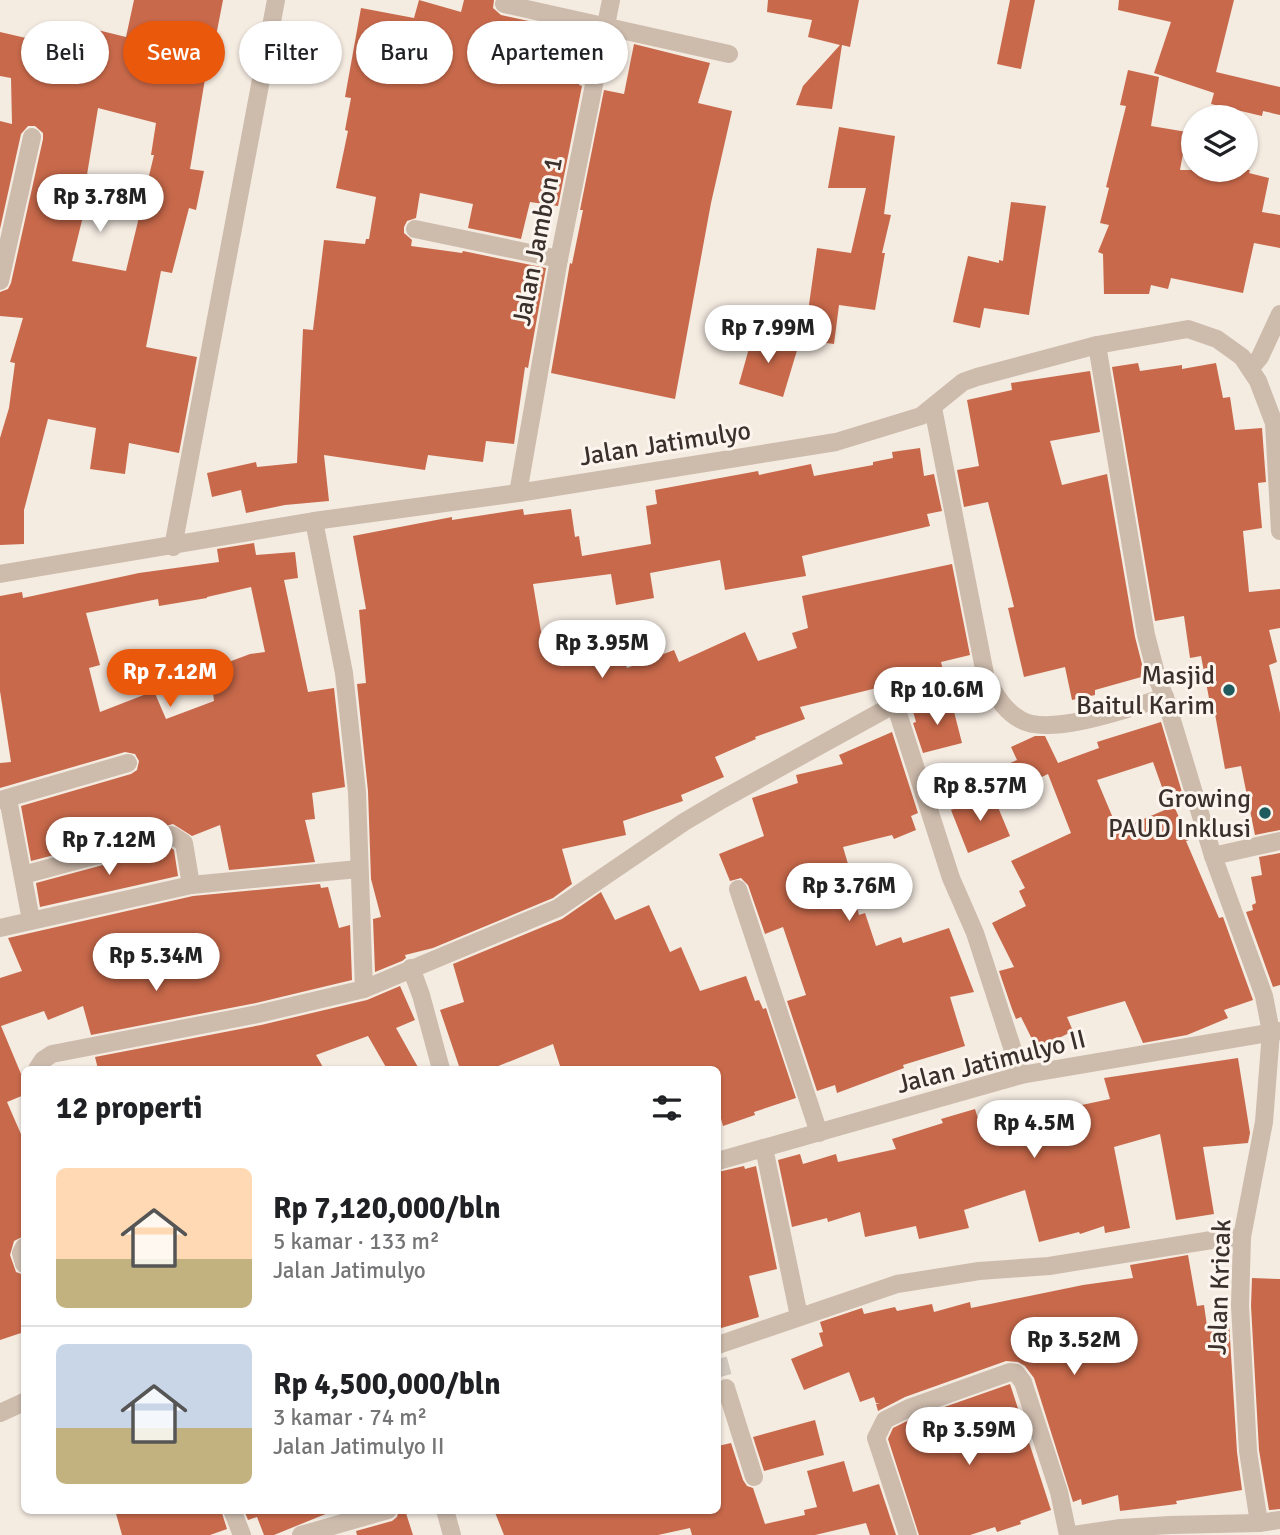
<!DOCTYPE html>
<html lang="id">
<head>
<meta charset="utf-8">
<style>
  :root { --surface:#fff; --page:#f6f6f6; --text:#202124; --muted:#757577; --line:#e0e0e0; --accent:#ea580c }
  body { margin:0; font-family:Signika,sans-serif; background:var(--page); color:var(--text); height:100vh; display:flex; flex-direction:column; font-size:26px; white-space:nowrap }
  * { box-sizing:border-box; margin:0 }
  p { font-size:23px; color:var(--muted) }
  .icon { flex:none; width:38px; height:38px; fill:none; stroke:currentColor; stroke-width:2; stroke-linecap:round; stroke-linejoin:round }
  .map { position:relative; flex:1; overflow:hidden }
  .sheet { position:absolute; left:21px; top:1066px; width:700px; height:448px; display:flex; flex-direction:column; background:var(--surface); border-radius:10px; box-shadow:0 2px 5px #0004 }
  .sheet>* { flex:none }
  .hud { position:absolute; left:21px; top:21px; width:700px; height:63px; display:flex; gap:14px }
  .tools { position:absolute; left:1181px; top:105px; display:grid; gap:14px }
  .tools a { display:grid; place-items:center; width:77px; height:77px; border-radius:50%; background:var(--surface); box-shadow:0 2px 5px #0004; font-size:35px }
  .price { position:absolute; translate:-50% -60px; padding:0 16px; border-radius:24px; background:#fff; color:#222; font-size:23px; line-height:46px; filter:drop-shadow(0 2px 4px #0008) }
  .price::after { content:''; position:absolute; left:50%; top:42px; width:21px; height:16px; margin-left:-10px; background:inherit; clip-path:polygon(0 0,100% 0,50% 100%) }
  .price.on { background:var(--accent); color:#fff }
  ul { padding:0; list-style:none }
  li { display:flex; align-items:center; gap:21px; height:175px; padding:0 35px }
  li+li { border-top:2px solid var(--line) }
  li span { display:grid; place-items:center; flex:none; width:196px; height:140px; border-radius:10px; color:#555 }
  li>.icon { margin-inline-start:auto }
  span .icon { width:84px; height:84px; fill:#fffc; stroke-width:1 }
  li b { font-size:30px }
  h2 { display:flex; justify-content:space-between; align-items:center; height:84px; padding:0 35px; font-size:30px }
  .tag { padding:0 24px; border-radius:32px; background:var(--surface); box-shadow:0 2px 5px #0004; font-size:24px; line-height:63px }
  .tag.on { background:var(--accent); color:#fff }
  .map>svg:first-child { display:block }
  .building { fill:#c8694b; fill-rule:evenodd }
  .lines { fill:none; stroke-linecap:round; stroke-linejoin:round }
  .minor-tunnel { stroke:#cfc6bd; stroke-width:18; stroke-dasharray:18 9; stroke-linecap:butt }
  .minor { stroke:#cdbbac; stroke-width:18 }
  .poi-dot { fill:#1f5a5e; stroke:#fbf5ee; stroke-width:2.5 }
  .labels { text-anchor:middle; stroke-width:6; stroke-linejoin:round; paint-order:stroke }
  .street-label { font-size:26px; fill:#3b302b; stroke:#fbf5ee }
  .poi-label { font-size:26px; fill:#3b302b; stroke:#fbf5ee; text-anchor:end }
</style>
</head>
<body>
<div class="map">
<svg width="1280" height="1535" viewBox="0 0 1280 1535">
  <rect width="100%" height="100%" fill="#f4ebe1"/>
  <g class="building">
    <path d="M134,0H223L210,67H207L190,169L204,171L196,210L189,208L172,273L161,271L146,347L197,357L179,453L129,443L125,474L90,469L96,428L48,419L24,510V544L0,545V438L9,408L15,363L10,362L23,318L0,316V292L8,289L11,283L43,139V133L35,126H28L21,134L0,229V121L12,124L11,78L0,76V32L56,45L61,21L126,37ZM98,108L156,123L151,155H154L126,271L72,261L87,200L83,199Z"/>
    <path d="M419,0L461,12L464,0H494L493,8L501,15L588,34L579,85L582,86L558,206L530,202L521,239L468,228L473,204L420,193L416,218L407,221L404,227V233L412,240L411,246L462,253L463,251L546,268L528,368L525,367L514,444L486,441L483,462L428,455L425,470L324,455L329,501L285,505L246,513L241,490L212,497L207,473L256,462L257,467L297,463L303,329L313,330L324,240L365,244L366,239H369L376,197L336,188L348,131L345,130L351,98L345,97L361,8L414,18Z"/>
    <path d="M768,0H859L850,47L842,45L832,109L796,105L803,86L840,45L808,37L812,20L767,12Z"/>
    <path d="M1010,0H1035L1021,69L997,64Z"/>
    <path d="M1119,0H1234L1216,72L1280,87V115L1263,111L1262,116L1211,104L1214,93L1154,73L1171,22L1118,10Z"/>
    <path d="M634,44L710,63L698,103L732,111L711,203L675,399L551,373L570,263L572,264L583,210H580L604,90L624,94Z"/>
    <path d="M1128,70L1159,77L1151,126L1187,132L1180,170H1250L1249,173L1269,178L1262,212L1280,215V248L1254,243L1243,293L1171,278L1168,289L1151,285L1149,294H1104L1103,254L1098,252L1109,225L1100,223L1109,188L1106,187L1126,106L1120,105Z"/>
    <path d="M839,127L895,136L884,214L891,215L882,253H885L875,310L839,305L834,344L804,340L817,248L851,253L866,188H828Z"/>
    <path d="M1011,202L1046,206L1029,315L984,308L980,328L953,322L968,256L999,263V260L1003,261Z"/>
    <path d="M753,334L798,347L783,397L739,384Z"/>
    <path d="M1138,363L1140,371L1182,365V369L1216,363L1223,398L1230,397L1235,430L1262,428L1266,482L1258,483L1262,528L1243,531L1249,592L1280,589V628L1269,630L1277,662L1269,665L1280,713V830L1255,835L1241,766L1225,769L1215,714H1212L1201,656L1190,658L1184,616L1155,621L1112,367Z"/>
    <path d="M1090,371L1100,432L1050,441L1062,485L1107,474L1135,637L1145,676L1095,690V695L1072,700L1065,667L1024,677L1008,608L1014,607L988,502L964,507L957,470L979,466L967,400L1012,390L1011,383Z"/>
    <path d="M920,448L924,476L934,474L942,511L927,514L930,526L802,556L806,576L725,590L720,560L650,573L654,598L616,605L611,574L533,584L545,655L614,631L627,668L674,650L679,662L745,632L758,661L797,648L792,633L808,628L802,596L952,564L970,655L941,662L945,678L908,689L905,681L800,707L805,719L755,737L756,739L715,757L724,777L681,795L683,801L623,821L626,835L562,849L572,884L553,898L433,948L405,955L406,958L402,961L375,972L373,919L381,917L371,879L368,791L357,684L366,683L359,610L366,609L353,536L452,517V520L523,509L524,515L571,509L575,537L579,536L582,556L651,544L646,506L657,504L655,490L758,471L759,475L811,464L814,476L873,465V462L893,458L892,452Z"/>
    <path d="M254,543L256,555L295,552L298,578L284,580L308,692L334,688L345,787L312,793L315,819L305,820L315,862L229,870L220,825L192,836L173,824L31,861L21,806L131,774L137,770L139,761L135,754L125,752L0,788V763L11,762L0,691V596L22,592L23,598L139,573L219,562L217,549ZM251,587L265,652L250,654L210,669L214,701L166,719L154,691L100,712L89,668L100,665L86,613L158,599L159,606L207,598V597Z"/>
    <path d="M951,700L962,743L923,753L913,723L916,722L913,711Z"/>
    <path d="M1161,722L1184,799L1168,804L1153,762L1097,780L1118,830L1174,806L1189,840L1186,841L1219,918L1223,917L1253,1000L1224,1010L1228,1018L1187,1035L1143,1043L1125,1001L1067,1017L1073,1031L1037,1049L1021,1017L1016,1019L1012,1009L999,971L1014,967L992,923L1026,906L1019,891L1025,888L1011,861L1071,833L1048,774L1007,794L995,770L1017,760L1011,747L1035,736H1045L1058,763L1099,748L1097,742Z"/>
    <path d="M892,732L918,813L911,816L916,830L894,839L892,835L843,847L848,864L845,865L859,915L865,913L876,946L901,937L903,943L949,928L974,992L950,997L965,1046L903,1065L904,1068L837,1093L835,1085L817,1091L787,1001L806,995L783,927L765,934L748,885L741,878L730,881L719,854L764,836L752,798L798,783L796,775L843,764L839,755Z"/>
    <path d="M992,793L1010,836L968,853L951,810Z"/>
    <path d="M170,847L174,850L178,876L40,907L36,883Z"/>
    <path d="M1280,853V985L1273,987L1246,912L1253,910L1252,905L1256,903L1251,877L1262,875L1259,857Z"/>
    <path d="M320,884L321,888L328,887L339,928L350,925L352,980L256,1003L91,1035L83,1006L48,1020L44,1011L1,1026L24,1081V1095L7,1102L24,1141V1236L14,1241L10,1255L16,1272L24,1275V1332L0,1340V978L22,971L8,938L193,896Z"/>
    <path d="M601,892L615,920L649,905L670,952L681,947L700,991L746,976L755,1001L759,1000L763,1009L766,1008L796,1098L754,1112L755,1115L723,1126L718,1108V1069H561L553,1044L491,1069H460L440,1010L464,1002L453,964L562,919Z"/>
    <path d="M400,986L415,1020L396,1028L419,1069H387L368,1036L316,1055L324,1069H98L95,1057L261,1025L367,1000Z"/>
    <path d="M1238,1058L1250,1133L1248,1143L1203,1147L1214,1214L1176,1220L1160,1134L1114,1147L1130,1228L1105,1233L1104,1226L1080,1234L1079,1232L1039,1242L1025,1190L964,1210L969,1228L919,1239L916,1226L865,1237L860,1212L828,1222L827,1218L792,1227L778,1160L800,1154L803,1164L836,1154L838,1162L896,1149L892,1139L943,1123L941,1119L975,1109L980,1125L1043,1110L1044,1113L1110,1099L1104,1078Z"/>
    <path d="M744,1166L745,1169L756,1166L777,1269L749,1276L759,1317L718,1329V1172Z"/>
    <path d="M1188,1255L1197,1306L1204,1305L1207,1326L1229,1322L1237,1452L1242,1490L1176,1501L1177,1504L1120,1511L1118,1495L1082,1505L1081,1499L1073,1502L1034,1378L1025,1366L1018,1362L1006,1361L905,1397L878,1411L876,1404L880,1403H876L874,1397L860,1402L849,1372L804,1390L791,1359L823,1346L819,1333L823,1332L820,1322L862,1308L864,1314L895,1307L897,1311L932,1304L934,1312L970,1302L971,1308L1083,1285L1133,1278L1130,1265Z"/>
    <path d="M1252,1278L1280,1279V1509L1269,1510L1259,1450L1251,1306Z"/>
    <path d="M1010,1384L1051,1510L1020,1521L1021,1524L997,1532L995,1527L970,1535H919L888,1439L893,1428L913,1418Z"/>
    <path d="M815,1420L824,1455L764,1471L753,1437Z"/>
    <path d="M731,1443L743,1480L747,1486L753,1488L765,1524L805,1515L804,1510L817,1507L807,1471L844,1461L853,1492L879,1484L896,1535H870L866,1523L815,1535H692L690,1528L658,1535H504L494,1510H718V1446Z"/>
    <path d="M115,1510H221L227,1529L210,1535H122Z"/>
    <path d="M244,1510H332L333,1511L274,1535H264L257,1517L248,1520Z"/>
    <path d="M399,1510H405L413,1535H357L356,1531L392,1521L397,1517Z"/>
  </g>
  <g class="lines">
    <path class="minor-tunnel" d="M718,1359L726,1388"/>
    <g class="minor">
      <path d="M504,4L729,54"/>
      <path d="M415,229L559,259"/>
      <path d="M0,281L32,137"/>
      <path d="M1097,345L1146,635L1158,681L1165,697"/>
      <path d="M1250,369L1260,357L1280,314"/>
      <path d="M933,408L986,679"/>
      <path d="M518,493L559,259L611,0"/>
      <path d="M314,521L344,673L357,792L364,989"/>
      <path d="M173,547L276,0"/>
      <path d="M0,574L314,521L518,493L836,442L921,416L963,382L977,377L1097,345L1188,329L1217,339L1242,357L1258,381L1274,423L1280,531"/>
      <path d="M895,704L951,878L975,933L1021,1075"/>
      <path d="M8,799L31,920"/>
      <path d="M0,800L128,763"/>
      <path d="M1213,856L1280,841"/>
      <path d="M23,875L172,835L184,843L191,885"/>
      <path d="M738,889L819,1133"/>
      <path d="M0,928L191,885L358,869"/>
      <path d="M411,968L421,995L441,1069"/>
      <path d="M37,1069L43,1060L52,1054L258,1014L364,989L558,908L684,822L723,799L895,704L986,679C996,695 1003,710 1021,720C1051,737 1133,707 1165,697L1213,856L1264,996L1271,1032L1264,1122L1242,1237L1240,1306L1248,1451L1259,1523"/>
      <path d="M764,1148L799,1316"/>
      <path d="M718,1161L1021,1075L1280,1031"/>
      <path d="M24,1247L21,1253L24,1264"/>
      <path d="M718,1345L897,1284L979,1271L1049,1266L1218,1239L1242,1237"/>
      <path d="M726,1388L754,1477"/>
      <path d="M0,1413L24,1402"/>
      <path d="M232,1510L242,1535"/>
      <path d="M445,1510L452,1535"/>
      <path d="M301,1535L388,1510"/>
      <path d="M908,1535L876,1438L885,1420L909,1408L1010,1372L1016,1373L1023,1382L1059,1492L1068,1535"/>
      <path d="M1073,1535L1121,1528L1170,1525L1259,1523L1280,1520"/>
    </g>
  </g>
  <g class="poi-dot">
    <circle cx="1229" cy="690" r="7"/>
    <circle cx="1265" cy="813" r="7"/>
  </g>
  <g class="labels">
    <g class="street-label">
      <text transform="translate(537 241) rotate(-79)" y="9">Jalan Jambon 1</text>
      <text transform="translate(665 443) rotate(-9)" y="9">Jalan Jatimulyo</text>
      <text transform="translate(991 1061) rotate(-14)" y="9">Jalan Jatimulyo II</text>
      <text transform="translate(1219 1287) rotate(-88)" y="9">Jalan Kricak</text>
    </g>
    <g class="poi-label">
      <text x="1215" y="684">Masjid<tspan x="1215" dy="30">Baitul Karim</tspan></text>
      <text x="1251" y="807">Growing<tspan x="1251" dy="30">PAUD Inklusi</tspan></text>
    </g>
  </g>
</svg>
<div class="tools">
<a><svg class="icon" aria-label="layers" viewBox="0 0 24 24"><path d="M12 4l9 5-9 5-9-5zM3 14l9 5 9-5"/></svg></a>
</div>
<b class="price" style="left:100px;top:234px">Rp 3.78M</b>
<b class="price" style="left:768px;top:365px">Rp 7.99M</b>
<b class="price" style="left:602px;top:680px">Rp 3.95M</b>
<b class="price on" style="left:170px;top:709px">Rp 7.12M</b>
<b class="price" style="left:937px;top:727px">Rp 10.6M</b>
<b class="price" style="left:980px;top:823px">Rp 8.57M</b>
<b class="price" style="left:109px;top:877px">Rp 7.12M</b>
<b class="price" style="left:849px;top:923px">Rp 3.76M</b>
<b class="price" style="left:156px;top:993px">Rp 5.34M</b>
<b class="price" style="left:1034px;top:1160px">Rp 4.5M</b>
<b class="price" style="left:1074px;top:1377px">Rp 3.52M</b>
<b class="price" style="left:969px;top:1467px">Rp 3.59M</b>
<div class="hud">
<a class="tag">Beli</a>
<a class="tag on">Sewa</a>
<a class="tag">Filter</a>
<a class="tag">Baru</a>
<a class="tag">Apartemen</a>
</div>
<section class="sheet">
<h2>12 properti<svg class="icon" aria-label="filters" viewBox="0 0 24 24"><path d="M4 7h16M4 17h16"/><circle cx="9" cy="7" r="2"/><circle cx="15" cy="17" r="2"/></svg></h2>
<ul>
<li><span style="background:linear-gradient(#ffd9b3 65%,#c2b280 0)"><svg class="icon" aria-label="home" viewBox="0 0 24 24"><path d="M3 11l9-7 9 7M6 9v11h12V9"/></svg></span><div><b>Rp 7,120,000/bln</b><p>5 kamar · 133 m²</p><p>Jalan Jatimulyo</p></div></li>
<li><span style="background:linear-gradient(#c9d6e8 60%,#c2b280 0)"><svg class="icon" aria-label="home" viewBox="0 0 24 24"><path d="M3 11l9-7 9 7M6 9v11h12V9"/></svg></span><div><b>Rp 4,500,000/bln</b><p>3 kamar · 74 m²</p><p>Jalan Jatimulyo II</p></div></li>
</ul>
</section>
</div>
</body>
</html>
